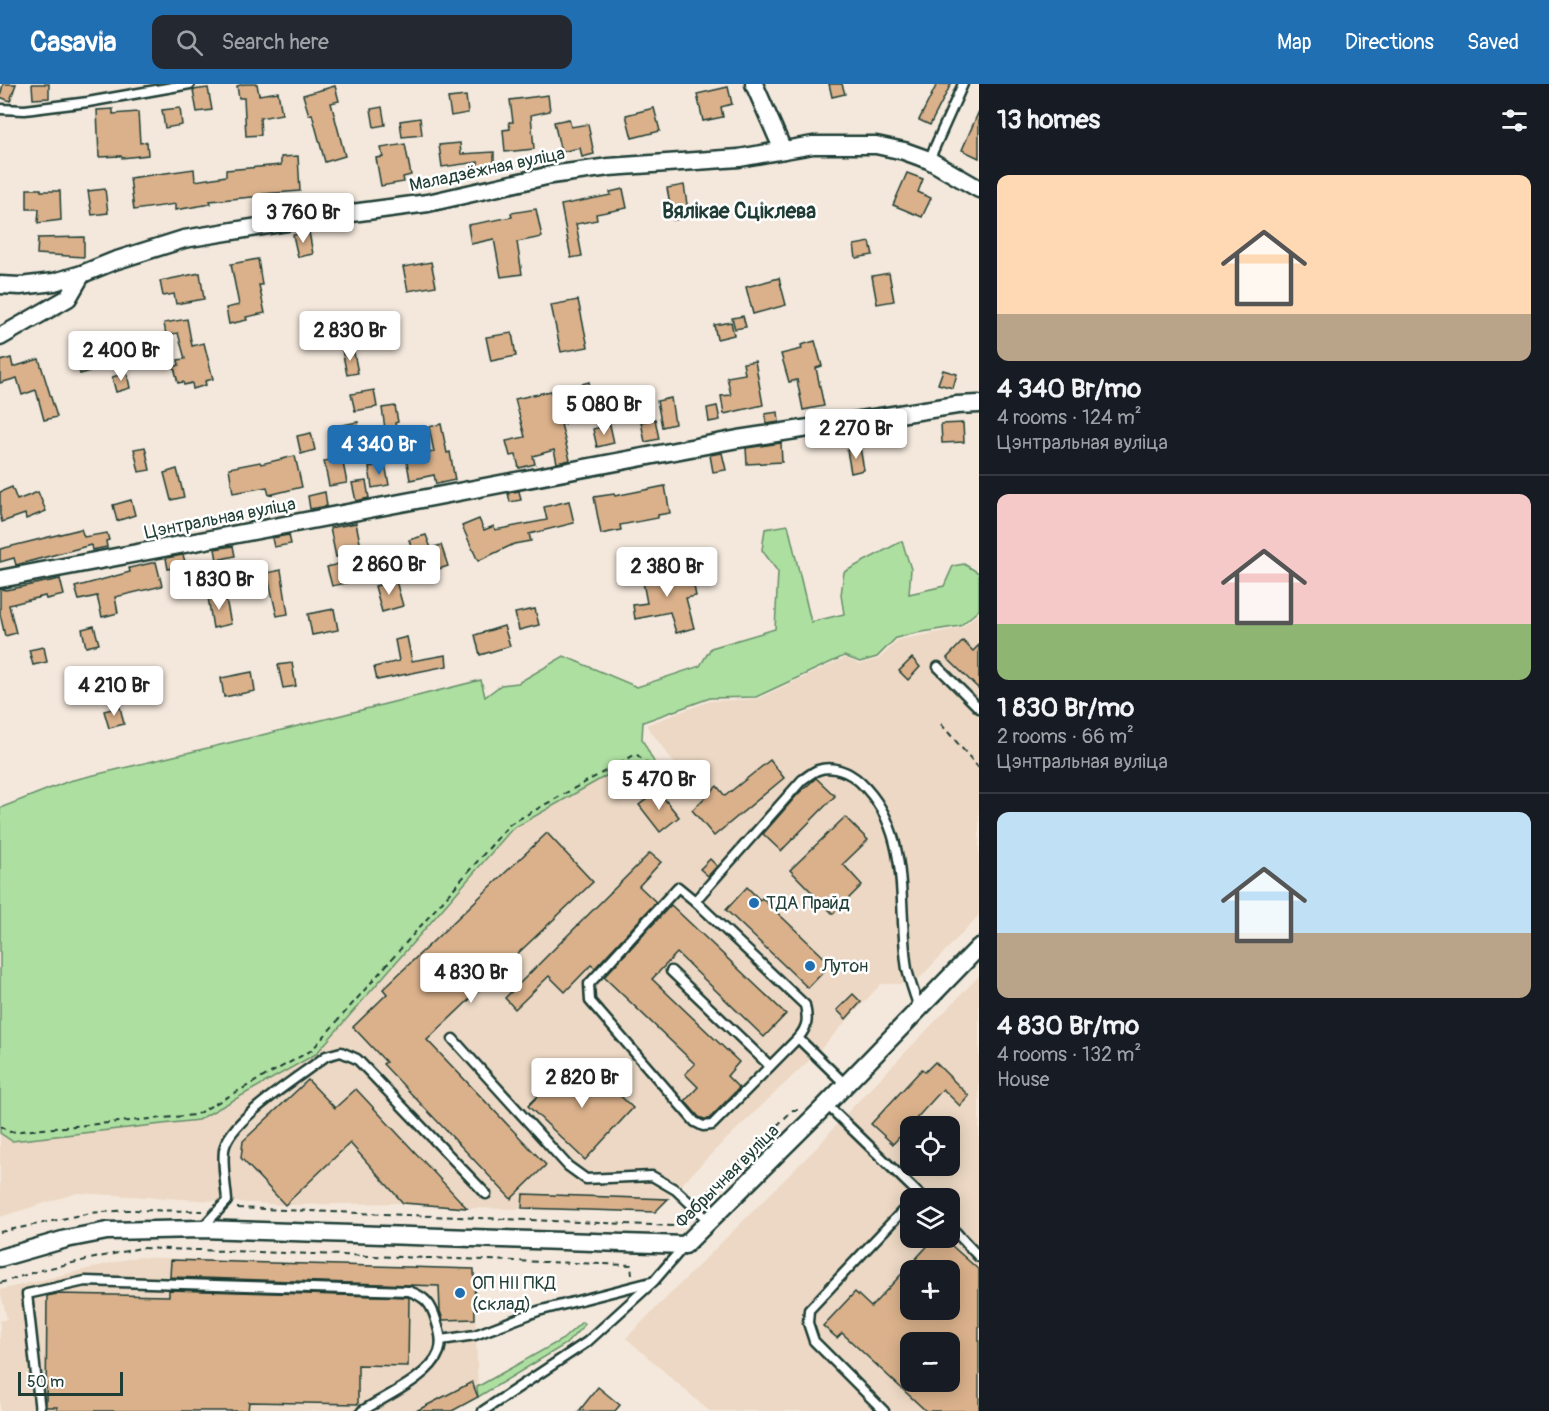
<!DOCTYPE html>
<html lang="en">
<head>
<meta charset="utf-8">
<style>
  :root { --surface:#171b24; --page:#242831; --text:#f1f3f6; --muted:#9ea1a6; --line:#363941; --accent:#1f6fb2 }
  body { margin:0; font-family:Pangolin,sans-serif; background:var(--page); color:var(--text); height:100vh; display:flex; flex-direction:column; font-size:22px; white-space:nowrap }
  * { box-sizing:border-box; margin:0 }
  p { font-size:20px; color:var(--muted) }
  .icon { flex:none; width:33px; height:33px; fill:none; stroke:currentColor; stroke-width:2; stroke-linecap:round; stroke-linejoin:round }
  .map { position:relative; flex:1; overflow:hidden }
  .details { display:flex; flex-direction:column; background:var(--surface); width:570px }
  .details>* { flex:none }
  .tools { position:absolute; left:900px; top:1032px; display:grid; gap:12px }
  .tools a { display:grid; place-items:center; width:60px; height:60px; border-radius:12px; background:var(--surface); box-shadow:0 3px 15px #0003; font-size:30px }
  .scale { position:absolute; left:18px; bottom:15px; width:105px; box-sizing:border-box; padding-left:6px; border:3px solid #1f3d34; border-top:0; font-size:16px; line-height:21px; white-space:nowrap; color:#1f3d34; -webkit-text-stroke:4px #fff; paint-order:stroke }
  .price { position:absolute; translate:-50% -51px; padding:0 14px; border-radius:6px; background:#fff; color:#222; font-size:20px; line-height:39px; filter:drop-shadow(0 2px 3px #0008) }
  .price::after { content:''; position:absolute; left:50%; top:36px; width:18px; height:14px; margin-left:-9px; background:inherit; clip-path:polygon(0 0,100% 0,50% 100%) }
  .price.on { background:var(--accent); color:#fff }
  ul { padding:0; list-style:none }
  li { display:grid; align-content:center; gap:12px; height:318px; padding:0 18px }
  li+li { border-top:2px solid var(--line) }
  li span { display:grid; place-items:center; height:186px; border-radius:12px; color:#555 }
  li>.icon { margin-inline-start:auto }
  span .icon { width:108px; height:108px; fill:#fffc; stroke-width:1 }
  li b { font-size:26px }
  h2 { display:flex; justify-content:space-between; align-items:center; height:72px; padding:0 18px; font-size:26px }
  header { display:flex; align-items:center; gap:36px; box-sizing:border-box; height:84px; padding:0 30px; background:var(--accent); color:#fff }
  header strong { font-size:28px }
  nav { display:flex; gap:33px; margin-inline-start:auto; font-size:21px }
  .search { width:420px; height:54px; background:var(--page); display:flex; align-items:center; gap:15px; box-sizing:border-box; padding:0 21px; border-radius:12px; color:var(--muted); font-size:22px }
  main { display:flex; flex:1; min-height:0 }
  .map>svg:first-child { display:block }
  .built { fill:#ecd8c4; fill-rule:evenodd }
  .green { fill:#addfa0; stroke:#668e6a; stroke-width:1.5 }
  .building { fill:#dab18b; stroke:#1f3d34; stroke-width:1.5; fill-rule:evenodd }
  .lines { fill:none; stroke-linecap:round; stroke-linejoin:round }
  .lane-casing { stroke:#1f3d34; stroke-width:13 }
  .street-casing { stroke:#1f3d34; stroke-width:21 }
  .path { stroke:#1f3d34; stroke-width:2; stroke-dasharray:6 4.5; stroke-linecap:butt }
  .lane { stroke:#fff; stroke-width:8 }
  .street { stroke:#fff; stroke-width:16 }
  .poi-dot { fill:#1f6fb2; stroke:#fff; stroke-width:2 }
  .labels { text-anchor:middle; stroke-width:5; stroke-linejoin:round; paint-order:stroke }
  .street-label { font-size:18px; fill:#1f3d34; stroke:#fff }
  .poi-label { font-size:18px; fill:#1f3d34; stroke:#fff; text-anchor:start }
  .quarter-label { font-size:21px; font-weight:bold; fill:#1f3d34; stroke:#fff }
</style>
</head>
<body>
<header>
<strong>Casavia</strong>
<div class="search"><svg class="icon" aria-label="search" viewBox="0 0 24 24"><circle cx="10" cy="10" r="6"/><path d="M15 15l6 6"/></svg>Search here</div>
<nav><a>Map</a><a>Directions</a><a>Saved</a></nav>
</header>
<main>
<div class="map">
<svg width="979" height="1327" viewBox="0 0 979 1327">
  <rect width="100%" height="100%" fill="#f4e8dc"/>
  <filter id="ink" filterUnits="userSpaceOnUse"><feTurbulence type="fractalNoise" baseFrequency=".0167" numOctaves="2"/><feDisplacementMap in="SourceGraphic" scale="12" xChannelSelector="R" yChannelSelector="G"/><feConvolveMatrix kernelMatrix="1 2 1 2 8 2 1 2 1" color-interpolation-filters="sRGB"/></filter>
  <g filter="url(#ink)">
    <g class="built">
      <path d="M979,529V831L919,895L902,900H881L815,971L714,1067L655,1128L467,1124L403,1119L285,1121L77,1109L0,1133V1049L12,1057L198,1036L316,970L512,745L627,680L658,706L678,684L646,641L710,617L757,615L845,574L860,580L879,575L898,556L961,544Z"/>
      <path d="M979,892V1327H709L626,1254L821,1059L841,1035ZM910,1042H950V1082H910ZM910,1114H950V1154H910ZM910,1186H950V1226H910ZM910,1258H950V1298H910Z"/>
      <path d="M136,1173L474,1185L478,1313L452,1327H0V1237L7,1235L0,1206Z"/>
    </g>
    <g class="green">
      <path d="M788,441L811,538L844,530L841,511L844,488L902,457L911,485L909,510L944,502L953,482L964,480L979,489V526L960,542L916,549L896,554L877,573L860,578L844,572L756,613L710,614L643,638L642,655L654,678L650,695L627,680L512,745L316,970L198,1036L12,1057L0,1049V724L69,697L262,651L481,596L485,613L501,601L518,599L564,572L637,603L700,582L711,564L775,545L778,488L762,466L765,445Z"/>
      <path d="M582,1238L585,1240L566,1260L478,1313L477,1303L563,1255Z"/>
    </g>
    <g class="building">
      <path d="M3,0H16L10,17L0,13Z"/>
      <path d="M32,0H49V14L33,15Z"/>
      <path d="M244,0H257L259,11L278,8L282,30L260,34L261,51L246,52L244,14H239L237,2Z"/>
      <path d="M829,0H842L845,10L832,13Z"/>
      <path d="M937,0H951L930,41L919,36Z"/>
      <path d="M335,2L339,17L331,19L345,72L325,78L312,30L309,31L303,11Z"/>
      <path d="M728,3L732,20L721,23L723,33L703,37L697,10Z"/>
      <path d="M208,4L212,26L197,28L193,6Z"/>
      <path d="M548,11L550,27L531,31L534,65L505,68L503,46L510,45L509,38H513L510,16Z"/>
      <path d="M466,12L468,29L451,32L448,14Z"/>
      <path d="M382,23L385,41L374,43L371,25Z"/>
      <path d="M180,24L182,41L165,44L162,26Z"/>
      <path d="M654,24L660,47L632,54L626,31Z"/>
      <path d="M113,25V30L138,28L140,59L147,58L148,71L122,74L121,72L99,73L97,26Z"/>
      <path d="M979,27V74L962,66Z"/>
      <path d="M420,34L422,51L402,53L400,37Z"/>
      <path d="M569,35L571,43L588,40L594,70L582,73L580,64L561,68L554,38Z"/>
      <path d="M460,59L461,70L494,68V86L478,87V78L442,83L439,61Z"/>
      <path d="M405,60L411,91L403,93L404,98L381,102L376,74L383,73L381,64Z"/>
      <path d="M298,72L300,107L263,110L264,112L210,117L211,120L175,126V120L134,126L130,94L194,85L195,97L226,92V86L281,81V73Z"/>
      <path d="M907,89L923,95L918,108L931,114L922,133L893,121Z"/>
      <path d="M684,101L689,133L673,136L667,104Z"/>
      <path d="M27,105H41V107H60L61,136L38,139L39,125H27Z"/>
      <path d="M105,105L108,129L92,131L88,107Z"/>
      <path d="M623,105L627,124L596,130L597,136L576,140L582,172L571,174L561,121L611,111L610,108Z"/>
      <path d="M536,125L542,153L517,158L522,190L501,193L494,155L471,160L468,141L512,133L511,129Z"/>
      <path d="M309,148L313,170L298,173L293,151Z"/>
      <path d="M84,153V173L37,170L38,154Z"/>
      <path d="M870,158L873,171L856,174L854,161Z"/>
      <path d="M258,175L262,201H259L265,229L246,233L247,236L229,240L226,224L239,221L231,180Z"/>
      <path d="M431,178L436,202L408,207L403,183Z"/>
      <path d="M200,189L204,215L176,220L174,210L163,212L160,197Z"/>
      <path d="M889,189L894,217L877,220L872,192Z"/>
      <path d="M779,194L786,221L753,230L746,203Z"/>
      <path d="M578,216L588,263L561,268L551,221Z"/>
      <path d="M743,232L746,243L735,245L732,234Z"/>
      <path d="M187,235L192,262L204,259L213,295L205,297L206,301L193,305L192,299L184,301L183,298L178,299L174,283L179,281L178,276L185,275L178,249L166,251L164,239Z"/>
      <path d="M731,238L734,251L717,255L714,241Z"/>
      <path d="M512,249L516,272L491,277L486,253Z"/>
      <path d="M95,257L102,284L80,290L73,263Z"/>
      <path d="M815,257L822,282L816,284L824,322L803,326L797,296L789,298L781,270L802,265L801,261Z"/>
      <path d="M353,264L358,289L347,291L342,266Z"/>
      <path d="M11,274L13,283L39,275L57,333L44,336L36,306L22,311L17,294L0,299V277Z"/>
      <path d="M755,277L763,321L724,330L721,312L731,311L727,293L745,290L743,279Z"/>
      <path d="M943,286L957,290L953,304L938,300Z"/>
      <path d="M127,289L130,304L116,308L112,293Z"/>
      <path d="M589,298L592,311L560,320L565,340H561L570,376L557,379L554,366L533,372L535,380L519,384L516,371L510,372L506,357L525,353L515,315L551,307V309Z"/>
      <path d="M374,306L377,323L355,327L351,310Z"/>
      <path d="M671,314L675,340L662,343L657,317Z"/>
      <path d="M395,322L398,338L395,339L403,377L390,379L382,324Z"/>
      <path d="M717,322L720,336L709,338L707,324Z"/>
      <path d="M778,328L779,338L766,340L765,330Z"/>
      <path d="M655,335L659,355L645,358L641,338Z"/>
      <path d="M358,338L360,354L340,357L337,342Z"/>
      <path d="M963,339L964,358L942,359L941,340Z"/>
      <path d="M441,340L447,369L450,368L455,396L436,400L434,391L410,396L406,373L434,368L429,343Z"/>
      <path d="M610,341L614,359L597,363L593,345Z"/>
      <path d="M311,349L315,366L301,370L297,352Z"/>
      <path d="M841,350L842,359L829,361L827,352Z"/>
      <path d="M781,359L782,378L747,380L746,364Z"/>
      <path d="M145,363L150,386L139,388L134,365Z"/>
      <path d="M860,363L864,386L851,389L847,366Z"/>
      <path d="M722,369L726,386L713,388L710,371Z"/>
      <path d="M295,372L302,403L269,411L267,403L233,409L229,384L260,378L261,380Z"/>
      <path d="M342,374L347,399L329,402L324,377Z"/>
      <path d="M385,380L389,401L372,404L369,383Z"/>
      <path d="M177,385L184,413L171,416L164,389Z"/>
      <path d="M366,397L369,414L356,417L352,399Z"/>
      <path d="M665,402L670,429L658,431V434L620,441L621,446L601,450L594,413L614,410L615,412Z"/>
      <path d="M12,403L17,416L38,408L46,427L26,435L25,430L2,438L0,431V408Z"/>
      <path d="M519,407L521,416L510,418L508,409Z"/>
      <path d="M325,408L327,422L310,425L308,412Z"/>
      <path d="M131,416L135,431L117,437L113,421Z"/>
      <path d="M569,417L574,439L529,450L531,457L514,460L478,477L462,442L479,435L484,446L494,442L495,446L547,436L544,423Z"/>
      <path d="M356,439L362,468L336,473L330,444Z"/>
      <path d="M81,445L84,453L107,449L109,456L106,457L107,463L92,466L91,461L16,481L14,474L0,478V465Z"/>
      <path d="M289,451L291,460L274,463L272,454Z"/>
      <path d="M426,451L431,464L441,461L448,482L421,491L409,456Z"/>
      <path d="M233,462L235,472L217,476L215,465Z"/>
      <path d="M183,471L186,481L168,485L166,474Z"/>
      <path d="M659,477L662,498L692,492L696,512L686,514L694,544L676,549L670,528L635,535L633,521L647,519L642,493L647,492L645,480Z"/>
      <path d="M156,478L162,502L115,513L118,529L102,533L97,512L79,516L75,503L130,488L129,484Z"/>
      <path d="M342,479L347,499L332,502L327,483Z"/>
      <path d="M281,486L288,530L277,532L267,489Z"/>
      <path d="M60,495L64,511L46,515L45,512L9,521L16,549L5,552L0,530V505L6,506Z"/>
      <path d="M396,497L403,522L382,528L375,502Z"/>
      <path d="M225,510L231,540L213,544L208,513Z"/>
      <path d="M334,525L338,546L312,551L308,530Z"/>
      <path d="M535,525L539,541L519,546L515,529Z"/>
      <path d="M94,542L99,560L86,563L82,545Z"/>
      <path d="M504,542L510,562L480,571L475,551Z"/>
      <path d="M407,553L412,577L446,571L447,582L377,596L374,583L399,577L395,556Z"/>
      <path d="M963,557L973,567L979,561V605L947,574Z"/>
      <path d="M44,563L47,578L33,581L29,566Z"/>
      <path d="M912,574L920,583L908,596L899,587Z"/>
      <path d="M292,579L296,602L283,604L278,581Z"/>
      <path d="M252,588L255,607L224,613L221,594Z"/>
      <path d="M120,623L124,640L109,644L104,627Z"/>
      <path d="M770,676L784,694L714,752L692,726L717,702L725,712Z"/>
      <path d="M816,694L835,712L781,767L763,750L798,710Z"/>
      <path d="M658,707L679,733L660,748L639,721Z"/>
      <path d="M845,733L868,756L843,780L862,801L833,830L790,786Z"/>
      <path d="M547,749L593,798L427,956L546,1081L511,1115L383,980L386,978L353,943L387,910L383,905Z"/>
      <path d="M650,769L661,778L639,802L656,818L595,884L591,881L565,908L549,892L515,925L505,914Z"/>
      <path d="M710,775L717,782L708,792L700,785Z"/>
      <path d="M747,803L760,816L762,814L831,880L808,904L726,826Z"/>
      <path d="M671,821L786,930L764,953L677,869L652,895L739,978L727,992L739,1004L709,1035H704L699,1033L685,1017L698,1003L685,990L695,980L604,893Z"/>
      <path d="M853,910L861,918L846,935L837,926Z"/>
      <path d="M582,975L633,1024L585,1076L528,1022L548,1002L552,1006Z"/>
      <path d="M935,978L969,1012L960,1022L943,1005L893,1060L871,1040L922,985L925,988Z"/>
      <path d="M308,996L335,1024L356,1005L467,1124L403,1119L350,1059L285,1121L241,1074L243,1057Z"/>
      <path d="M523,1110L668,1115L655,1128L522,1124Z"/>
      <path d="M935,1154H943L979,1186V1327H926L842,1249L837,1254L823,1242L855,1208L871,1223ZM910,1186H950V1226H910ZM910,1258H950V1298H910Z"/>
      <path d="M171,1176L474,1185L475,1235L443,1236L440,1227L439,1202L170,1193Z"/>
      <path d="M169,1206L408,1213L409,1214L408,1282L358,1281V1320L249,1318L248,1327H57V1323H46L47,1212L57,1210L169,1212Z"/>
      <path d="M472,1298L478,1313L452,1327H416Z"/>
      <path d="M598,1303L620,1321L615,1327H579Z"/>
    </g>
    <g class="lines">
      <g class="lane-casing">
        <g id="lane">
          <path d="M0,25L25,26L88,18L190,0"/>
          <path d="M929,76L963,0"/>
          <path d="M938,583L979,624"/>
          <path d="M695,817L678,803L589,900L590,917L695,1038L703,1042L712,1041L798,954"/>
          <path d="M671,887L770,982"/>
          <path d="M453,955L568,1082L586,1095L652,1092L676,1106L709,1137"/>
          <path d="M846,1001L798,954C808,943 808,935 805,921L695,817L802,696C807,693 812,688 818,686C833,681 849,688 860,698C913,748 897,820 907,885C910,899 915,911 919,924"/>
          <path d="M827,1021L923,1114"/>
          <path d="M950,1142L979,1173"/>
          <path d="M201,1145L227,1117C226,1101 222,1082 224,1066C228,1036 301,992 326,972L341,968L357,975L486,1110"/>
          <path d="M441,1256L475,1251L538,1227L651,1198"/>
          <path d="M40,1327L27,1210L85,1197L409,1207C425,1213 431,1219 436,1236C439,1246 443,1257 439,1268C430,1293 384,1313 362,1327"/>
          <path d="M483,1327L587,1258L654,1197L685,1161"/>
          <path d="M884,1327L814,1257L808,1239L809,1226L910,1119"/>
        </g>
      </g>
      <g class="street-casing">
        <g id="street">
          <path d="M754,0L783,66"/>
          <path d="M0,201L20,202L54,198L82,190L114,177L184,155L306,135L428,119L551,91L609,83L739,74L813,61H876L904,67L929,76L979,105"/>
          <path d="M0,253L68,214L82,190"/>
          <path d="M0,495L738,355L957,321L979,320"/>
          <path d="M0,1174L66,1155L107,1147L201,1145L685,1161L822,1025L979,863"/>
        </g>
      </g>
      <g class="path">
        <path d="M941,640L979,684"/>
        <path d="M0,1042L10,1048L195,1031L312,966L510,740L636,670L668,696"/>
        <path d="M702,1115L793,1026H798"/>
        <path d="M237,1124L675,1142L685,1131"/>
        <path d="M0,1148L90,1129L128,1126L203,1127"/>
        <path d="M0,1199L41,1186L140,1164L631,1181L632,1191"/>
      </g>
      <use href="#lane" class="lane"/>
      <use href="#street" class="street"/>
    </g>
  </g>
  <g class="poi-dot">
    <circle cx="754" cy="819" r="6"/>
    <circle cx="810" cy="882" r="6"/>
    <circle cx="460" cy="1209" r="6"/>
  </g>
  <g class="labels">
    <g class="street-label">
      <text transform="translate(487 85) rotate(-12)" y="6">Маладзёжная вуліца</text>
      <text transform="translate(220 434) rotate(-11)" y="6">Цэнтральная вуліца</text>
      <text transform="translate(727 1092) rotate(-45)" y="6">Фабрычная вуліца</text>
    </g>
    <g class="poi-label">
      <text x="766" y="825">ТДА Прайд</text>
      <text x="822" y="888">Лутон</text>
      <text x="472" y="1205">ОП НII ПКД<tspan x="472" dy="21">(склад)</tspan></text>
    </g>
    <g class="quarter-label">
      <text x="739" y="134">Вялікае Сціклева</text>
    </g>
  </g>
</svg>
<div class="tools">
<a><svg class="icon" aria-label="locate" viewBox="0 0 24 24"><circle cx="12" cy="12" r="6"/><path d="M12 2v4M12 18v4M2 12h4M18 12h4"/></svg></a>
<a><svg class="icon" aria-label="layers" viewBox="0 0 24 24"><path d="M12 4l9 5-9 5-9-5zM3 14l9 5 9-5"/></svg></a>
<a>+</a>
<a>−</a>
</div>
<div class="scale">50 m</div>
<b class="price" style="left:303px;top:160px">3 760 Br</b>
<b class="price" style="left:350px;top:278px">2 830 Br</b>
<b class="price" style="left:121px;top:298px">2 400 Br</b>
<b class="price" style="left:604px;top:352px">5 080 Br</b>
<b class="price" style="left:856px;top:376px">2 270 Br</b>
<b class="price on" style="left:379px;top:392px">4 340 Br</b>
<b class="price" style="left:389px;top:512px">2 860 Br</b>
<b class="price" style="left:667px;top:514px">2 380 Br</b>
<b class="price" style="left:219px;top:527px">1 830 Br</b>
<b class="price" style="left:114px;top:633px">4 210 Br</b>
<b class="price" style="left:659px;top:727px">5 470 Br</b>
<b class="price" style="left:471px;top:920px">4 830 Br</b>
<b class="price" style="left:582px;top:1025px">2 820 Br</b>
</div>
<section class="details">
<h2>13 homes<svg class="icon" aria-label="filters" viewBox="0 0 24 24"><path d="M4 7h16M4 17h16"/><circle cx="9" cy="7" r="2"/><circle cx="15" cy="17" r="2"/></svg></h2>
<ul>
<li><span style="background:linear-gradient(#ffd9b3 75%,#b9a48a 0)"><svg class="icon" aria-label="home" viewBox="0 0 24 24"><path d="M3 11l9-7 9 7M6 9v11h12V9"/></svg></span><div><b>4 340 Br/mo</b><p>4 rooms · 124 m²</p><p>Цэнтральная вуліца</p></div></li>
<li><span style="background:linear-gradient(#f6c9c9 70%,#8fb573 0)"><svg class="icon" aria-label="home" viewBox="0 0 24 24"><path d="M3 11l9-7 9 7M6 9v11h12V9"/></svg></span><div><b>1 830 Br/mo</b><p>2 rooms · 66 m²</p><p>Цэнтральная вуліца</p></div></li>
<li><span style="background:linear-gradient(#bfe0f5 65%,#b9a48a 0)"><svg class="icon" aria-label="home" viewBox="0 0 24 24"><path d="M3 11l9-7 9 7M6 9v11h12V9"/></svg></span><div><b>4 830 Br/mo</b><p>4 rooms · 132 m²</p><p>House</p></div></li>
</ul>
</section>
</main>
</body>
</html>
